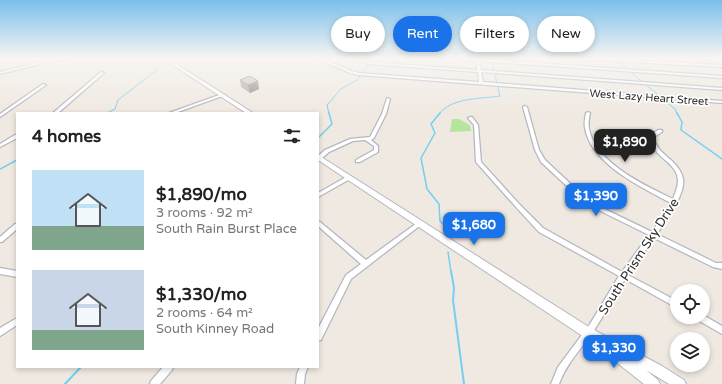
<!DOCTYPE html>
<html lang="en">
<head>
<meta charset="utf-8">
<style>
  :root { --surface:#fff; --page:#f6f6f6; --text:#222; --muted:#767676; --accent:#1a73e8 }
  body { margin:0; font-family:"Varela Round",sans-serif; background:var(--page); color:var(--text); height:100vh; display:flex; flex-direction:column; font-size:15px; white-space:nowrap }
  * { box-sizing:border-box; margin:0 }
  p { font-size:13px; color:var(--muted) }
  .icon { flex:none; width:22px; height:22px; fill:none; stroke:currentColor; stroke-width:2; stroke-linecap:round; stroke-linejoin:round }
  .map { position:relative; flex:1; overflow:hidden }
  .panel { position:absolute; left:16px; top:112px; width:303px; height:256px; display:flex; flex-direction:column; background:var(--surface); border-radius:0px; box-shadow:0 2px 6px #0003 }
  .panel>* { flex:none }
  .guide { position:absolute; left:331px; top:16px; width:331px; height:36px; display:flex; gap:8px }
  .controls { position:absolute; left:670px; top:284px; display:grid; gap:8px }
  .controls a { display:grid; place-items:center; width:40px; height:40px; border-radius:50%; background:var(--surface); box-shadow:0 2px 6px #0003; font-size:20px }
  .price { position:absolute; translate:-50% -34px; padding:0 9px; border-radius:8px; background:var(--accent); color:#fff; font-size:13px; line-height:26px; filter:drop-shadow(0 1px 2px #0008) }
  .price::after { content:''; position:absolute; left:50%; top:24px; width:12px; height:9px; margin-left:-6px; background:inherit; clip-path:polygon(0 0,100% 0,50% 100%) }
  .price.selected { background:#222; color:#fff }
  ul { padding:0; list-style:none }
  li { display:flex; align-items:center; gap:12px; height:100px; padding:0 16px }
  li span { display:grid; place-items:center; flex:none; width:112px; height:80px; border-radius:0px; color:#555 }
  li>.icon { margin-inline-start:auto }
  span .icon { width:48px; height:48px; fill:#fffc; stroke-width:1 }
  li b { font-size:17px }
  h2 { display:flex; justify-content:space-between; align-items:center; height:48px; padding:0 16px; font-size:17px }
  .pill { padding:0 14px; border-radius:18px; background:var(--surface); box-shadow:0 2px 6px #0003; font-size:14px; line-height:36px }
  .pill.selected { background:var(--accent); color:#fff }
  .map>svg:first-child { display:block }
  .green { fill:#b6e59e }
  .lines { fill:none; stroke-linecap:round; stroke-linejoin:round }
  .stream-far2 { stroke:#75cff0; stroke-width:1 }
  .stream-far1 { stroke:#75cff0; stroke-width:1.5 }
  .stream { stroke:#75cff0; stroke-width:2 }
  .minor-casing { stroke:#b4b7c1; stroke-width:2.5 }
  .secondary-casing { stroke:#b4b7c1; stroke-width:2 }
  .minor { fill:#fff; fill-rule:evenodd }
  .secondary { fill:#fff; fill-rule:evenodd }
  .wall { fill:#afaba4 }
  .shaded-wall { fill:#8e8b86 }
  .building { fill:#cbc7bf; stroke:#8e8b86 }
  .labels { text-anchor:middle; stroke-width:3.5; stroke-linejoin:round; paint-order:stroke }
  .far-street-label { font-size:11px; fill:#2e2e2e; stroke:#fff }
  .street-label { font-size:13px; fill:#2e2e2e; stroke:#fff }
</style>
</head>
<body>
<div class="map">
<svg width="722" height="384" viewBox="0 0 722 384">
  <rect width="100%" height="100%" fill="#efe9e1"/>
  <path class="green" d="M452,119H459L470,125L471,131L450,132Z"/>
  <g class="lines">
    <g class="stream-far2">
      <path d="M614,58L675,109L677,114"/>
      <path d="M707,58L722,69"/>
      <path d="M107,113L115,109L118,100L158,69"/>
      <path d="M329,114L327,105L341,89L357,80L373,58"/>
      <path d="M439,114C452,97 481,99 500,96L491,58"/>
    </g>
    <g class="stream-far1">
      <path d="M440,113L431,124L435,133L421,158L427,189L439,204L440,221L450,231V233"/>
      <path d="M677,113L682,122L681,130L722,159"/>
      <path d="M318,138L332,124L329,113"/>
      <path d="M0,169L17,160"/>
      <path d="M448,252L451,272"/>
    </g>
    <g class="stream">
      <path d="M451,271L454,288L453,300L464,384"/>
      <path d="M65,384L81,367"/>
    </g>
    <g class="minor-casing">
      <g id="minor">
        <path d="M56,58H71L58,61L56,60L0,74V72Z"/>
        <path d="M315,58H320L352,71L359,73L479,82L478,72L369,64L352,58H357L369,62L477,70L476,61L454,59L452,58H479V59L722,76V78L479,61L481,70L722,88V90L481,72L483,82L722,101V103L359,75L350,73Z"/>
        <path d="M577,58H597L722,65V67L579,59Z"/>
        <path d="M101,72L104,73L58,113H53Z"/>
        <path d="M43,84L46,85L0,117V114Z"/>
        <path d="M222,94L225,95L175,113H169Z"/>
        <path d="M387,98L390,99L386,114L374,138L371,140L378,146V152L360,162H356V160L374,150V146L365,140L353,141L329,152L321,159H318V156L325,150L350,139L370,137L382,114Z"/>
        <path d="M524,106H525L527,107L539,150L545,160L590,202L652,232L671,203C641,187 591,164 585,128C584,123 585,118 586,113L588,112L590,113C589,118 588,123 589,129C596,163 644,185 673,199C675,193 678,187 678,181C678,163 655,158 651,142C650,140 650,138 650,136V135L658,130H662V132L654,137C656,149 663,153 672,161C677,166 682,172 683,179C686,194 665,222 657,234L716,263H722V269L713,267L654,238L628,275L677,301V308L625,279C614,297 604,315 593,332C581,349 566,364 559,384H551L558,367L590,324L619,276L539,232L516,207L476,162L474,125L468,118L470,117H472L478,125L481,162L520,205L543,228L622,272L649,235L586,204L541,162L535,150L523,107Z"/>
        <path d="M15,135H17V138L0,147V144Z"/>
        <path d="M348,176L351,178L350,179L318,197V193Z"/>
        <path d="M318,221L320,222L366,260L417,223H421L422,224L351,279L321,340L318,341V329L346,275L361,264L318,226Z"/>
        <path d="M15,224H17V229L2,242H0V237Z"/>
        <path d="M0,268L17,271V277L0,274Z"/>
        <path d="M703,315L722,326V334L696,319L695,317H703Z"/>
        <path d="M17,318V325L0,336V328Z"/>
        <path d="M163,367H173L172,370L160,384H150L151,381Z"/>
        <path d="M300,367H308L305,374L304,384H296L297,374Z"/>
      </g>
    </g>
    <g class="secondary-casing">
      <g id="secondary">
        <path d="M162,58H167L253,113H246Z"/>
        <path d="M318,155L592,329L662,366L684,380L686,384H669L646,370L658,380L660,384H644L602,351L601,346L584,337L318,160Z"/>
      </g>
    </g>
    <use href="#minor" class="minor"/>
    <use href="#secondary" class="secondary"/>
  </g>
  <path class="wall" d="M240,80L259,89L250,93L241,87Z"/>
  <path class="shaded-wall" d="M258,81L259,89L250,93L248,85Z"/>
  <path class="building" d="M250,76L258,81L248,85L240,80Z"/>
  <linearGradient id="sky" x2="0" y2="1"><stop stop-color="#7abfeb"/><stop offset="0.52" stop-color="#f8f5f2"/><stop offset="1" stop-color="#f8f5f2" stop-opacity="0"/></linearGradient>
  <rect width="722" height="112" fill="url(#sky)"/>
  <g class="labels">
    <g class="far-street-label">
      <text transform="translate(649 97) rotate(4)" y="4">West Lazy Heart Street</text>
    </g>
    <g class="street-label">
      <text transform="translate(638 256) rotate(-57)" y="5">South Prism Sky Drive</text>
    </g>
  </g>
</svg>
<div class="controls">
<a><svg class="icon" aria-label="locate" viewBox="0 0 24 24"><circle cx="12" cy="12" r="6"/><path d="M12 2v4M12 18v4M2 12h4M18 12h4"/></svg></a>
<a><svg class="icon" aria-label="layers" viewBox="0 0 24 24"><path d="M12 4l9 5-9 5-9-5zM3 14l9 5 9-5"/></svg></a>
</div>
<b class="price selected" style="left:625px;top:163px">$1,890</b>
<b class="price" style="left:596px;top:217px">$1,390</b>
<b class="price" style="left:474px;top:246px">$1,680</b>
<b class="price" style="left:614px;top:369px">$1,330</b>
<div class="guide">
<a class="pill">Buy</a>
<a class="pill selected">Rent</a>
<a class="pill">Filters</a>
<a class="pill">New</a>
</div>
<section class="panel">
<h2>4 homes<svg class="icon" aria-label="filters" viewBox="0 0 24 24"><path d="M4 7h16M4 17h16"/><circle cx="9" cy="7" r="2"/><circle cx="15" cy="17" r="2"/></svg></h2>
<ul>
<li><span style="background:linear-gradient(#bfe0f5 70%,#7fa58c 0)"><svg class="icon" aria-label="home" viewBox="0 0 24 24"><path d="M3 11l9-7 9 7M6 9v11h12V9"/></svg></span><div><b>$1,890/mo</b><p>3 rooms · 92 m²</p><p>South Rain Burst Place</p></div></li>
<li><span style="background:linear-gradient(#c9d6e8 75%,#7fa58c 0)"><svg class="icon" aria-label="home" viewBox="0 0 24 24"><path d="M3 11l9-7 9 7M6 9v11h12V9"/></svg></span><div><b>$1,330/mo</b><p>2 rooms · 64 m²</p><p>South Kinney Road</p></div></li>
</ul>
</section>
</div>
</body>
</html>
